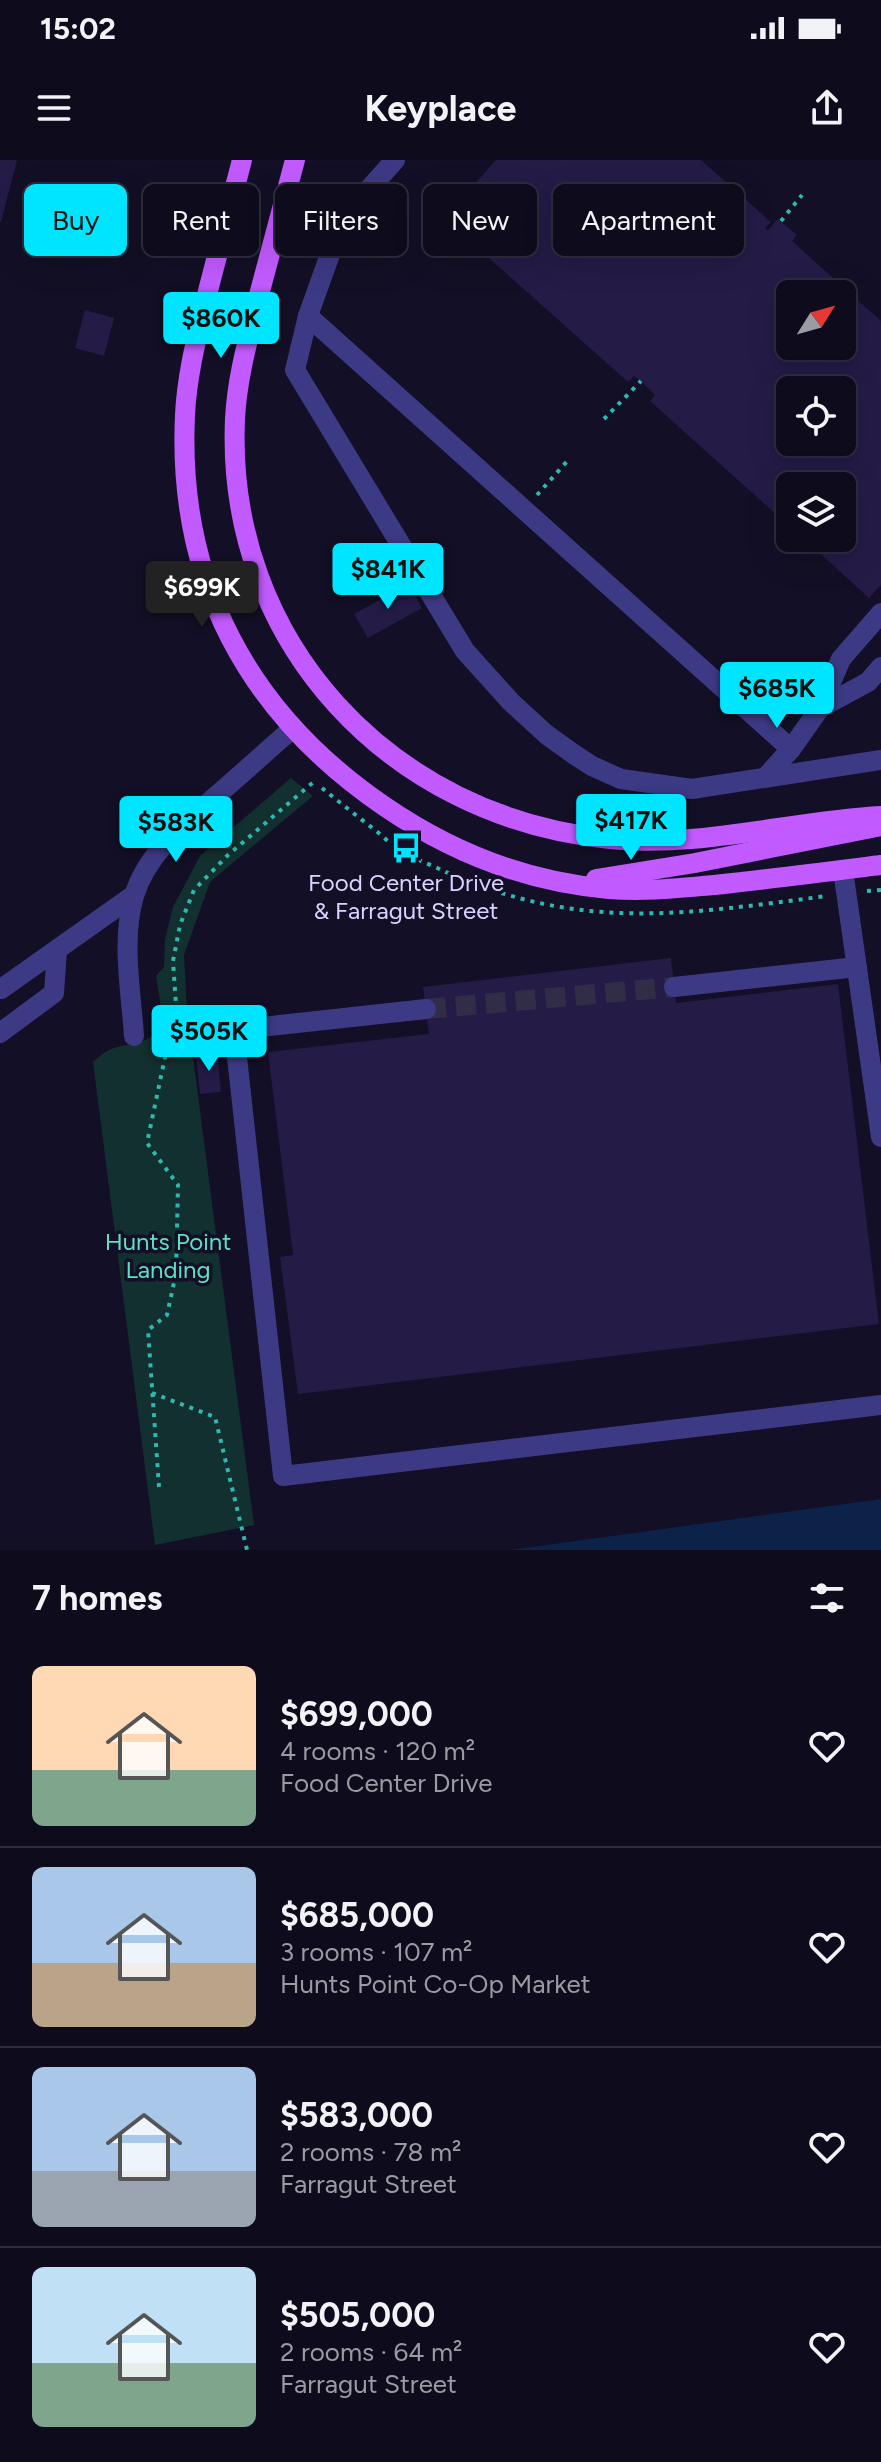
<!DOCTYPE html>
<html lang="en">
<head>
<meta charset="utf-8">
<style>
  :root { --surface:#0e0b1c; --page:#1c1929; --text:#f1f3f6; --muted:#9b9ba3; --line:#2e2b3b; --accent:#00e5ff }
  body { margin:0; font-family:Figtree,sans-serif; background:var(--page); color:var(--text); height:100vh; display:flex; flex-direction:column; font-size:30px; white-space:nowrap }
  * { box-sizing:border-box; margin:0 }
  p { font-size:26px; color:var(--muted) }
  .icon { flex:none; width:44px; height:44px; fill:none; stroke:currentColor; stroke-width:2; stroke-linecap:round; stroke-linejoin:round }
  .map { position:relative; height:1390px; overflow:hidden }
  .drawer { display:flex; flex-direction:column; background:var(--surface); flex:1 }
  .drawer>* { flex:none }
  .banner { position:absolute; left:24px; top:24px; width:834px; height:72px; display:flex; gap:16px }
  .needle { width:52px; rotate:53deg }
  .tools { position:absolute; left:776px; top:120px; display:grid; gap:16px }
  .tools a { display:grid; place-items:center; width:80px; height:80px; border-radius:12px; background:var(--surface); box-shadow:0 8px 32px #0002,0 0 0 2px var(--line); font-size:40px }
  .price { position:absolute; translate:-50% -68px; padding:0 18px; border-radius:8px; background:var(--accent); color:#111; font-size:26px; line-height:52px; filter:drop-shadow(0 2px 4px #0008) }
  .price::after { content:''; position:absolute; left:50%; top:48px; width:24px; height:18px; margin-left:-12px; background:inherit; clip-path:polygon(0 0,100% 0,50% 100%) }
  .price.selected { background:#222; color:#fff }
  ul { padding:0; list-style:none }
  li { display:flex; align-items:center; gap:24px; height:200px; padding:0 32px }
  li+li { border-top:2px solid var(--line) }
  li span { display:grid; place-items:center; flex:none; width:224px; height:160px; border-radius:12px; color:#555 }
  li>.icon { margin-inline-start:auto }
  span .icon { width:96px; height:96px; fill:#fffc; stroke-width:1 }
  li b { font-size:34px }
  h2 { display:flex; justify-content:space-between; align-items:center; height:96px; padding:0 32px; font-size:34px }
  .chip { padding:0 28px; border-radius:12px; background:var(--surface); box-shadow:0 8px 32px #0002,0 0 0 2px var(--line); font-size:28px; line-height:72px }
  .chip.selected { background:var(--accent); color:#111 }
  .status { display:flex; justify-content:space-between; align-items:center; height:56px; padding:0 40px; background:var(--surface); direction:ltr }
  .status svg { height:22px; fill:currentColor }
  header { display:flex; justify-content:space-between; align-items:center; height:104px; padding:0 32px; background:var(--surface); font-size:36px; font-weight:700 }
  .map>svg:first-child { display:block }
  .green { fill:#12302f }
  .water { fill:#0c2248 }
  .building { fill:#241b47; fill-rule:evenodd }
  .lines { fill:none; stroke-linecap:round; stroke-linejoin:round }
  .minor-tunnel { stroke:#312d47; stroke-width:20; stroke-dasharray:20 10; stroke-linecap:butt }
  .path { stroke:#2fb8b0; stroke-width:4; stroke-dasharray:4 6; stroke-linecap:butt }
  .minor { stroke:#3d3a85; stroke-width:20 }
  .major { stroke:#c25bff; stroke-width:20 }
  .labels { text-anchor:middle; stroke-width:7; stroke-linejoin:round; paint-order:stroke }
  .poi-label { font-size:24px; fill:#d9d4ff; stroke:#130f26 }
  .park-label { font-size:24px; fill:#5fe0c0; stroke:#130f26 }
</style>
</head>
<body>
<div class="status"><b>15:02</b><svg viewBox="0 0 49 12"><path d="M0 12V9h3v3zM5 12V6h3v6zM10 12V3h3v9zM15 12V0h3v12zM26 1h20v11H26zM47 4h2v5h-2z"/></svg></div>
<header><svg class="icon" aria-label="menu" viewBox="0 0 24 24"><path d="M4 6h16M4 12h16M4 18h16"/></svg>Keyplace<svg class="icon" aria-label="share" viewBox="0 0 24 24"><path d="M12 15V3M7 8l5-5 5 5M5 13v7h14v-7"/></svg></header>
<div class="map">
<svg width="881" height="1390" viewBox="0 0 881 1390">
  <rect width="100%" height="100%" fill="#130f26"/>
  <path class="green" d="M291,618L313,636L210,722L184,795L187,851L254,1365L155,1385L93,902C99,897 106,890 114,888C134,882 162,883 161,855C161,842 158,829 156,816L164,807L165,779L173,747L200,696Z"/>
  <path class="water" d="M881,1339V1390H510Z"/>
  <g class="building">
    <path d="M0,0H17L1,62H0Z"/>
    <path d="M496,0H701L771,62L765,68L768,70L778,59L797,75L792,81L881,161V425L869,438L803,378H842V326H790V367L650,241L655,235L641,221L634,216L628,222L444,58ZM790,134H842V186H790ZM790,230H842V282H790Z"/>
    <path d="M85,150L114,158L104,196L75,188Z"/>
    <path d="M409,424L422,448L368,478L354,454Z"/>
    <path d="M671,798L676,843L838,824L879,1164L298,1234L280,1097L293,1095L268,892L429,874L423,827Z"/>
    <path d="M217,891L221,932L200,934L196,894Z"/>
  </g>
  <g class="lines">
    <path class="minor-tunnel" d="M426,849L674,827"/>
    <g class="path">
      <path d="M781,61L802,35"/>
      <path d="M604,259L641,221"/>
      <path d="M537,335L570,298"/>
      <path d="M322,628C339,642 357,656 375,670C383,676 390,684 398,689C414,699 432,705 448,713C583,772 686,754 827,736"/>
      <path d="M867,731L881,730"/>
      <path d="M152,1233L215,1257L247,1390"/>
      <path d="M159,1327L148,1170L167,1155L176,1113L178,1025L147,983L176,845L173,801L180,765L194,730L228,695L317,619"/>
    </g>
    <g class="minor">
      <path d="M395,0L343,58L308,156L295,210L465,491L511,542L547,575L575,595L592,606L621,619L692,629L881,600"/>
      <path d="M308,156L791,589"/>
      <path d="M881,453L841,499L820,548L868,522L881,507"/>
      <path d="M766,617L791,589L820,548"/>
      <path d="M843,710L881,977"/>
      <path d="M674,827L857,807"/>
      <path d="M1,829L134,735"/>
      <path d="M426,849L234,870L283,1316L881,1245"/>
      <path d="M0,873L54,833L57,790"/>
      <path d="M134,876C131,831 121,780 134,736C148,690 189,660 223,630C246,610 269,589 292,569"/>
    </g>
    <g class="major">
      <path d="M242,0C231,42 220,84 209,127C199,169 187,211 185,255C177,421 248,553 384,646C451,692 527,722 609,729C644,732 679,728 714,725C770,719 825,712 881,705"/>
      <path d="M295,0C283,45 271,90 259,135C249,176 237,217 235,259C225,482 391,658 610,679C700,688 791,661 881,656"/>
      <path d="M596,719L695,703L881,666"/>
    </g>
  </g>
  <defs>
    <g id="bus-bare" transform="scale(2.4)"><path d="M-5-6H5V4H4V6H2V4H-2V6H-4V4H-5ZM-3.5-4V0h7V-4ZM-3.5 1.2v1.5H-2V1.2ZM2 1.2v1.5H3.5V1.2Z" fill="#00e5ff" stroke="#130f26" stroke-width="2.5" paint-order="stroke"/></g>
  </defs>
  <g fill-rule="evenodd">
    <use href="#bus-bare" x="406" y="688"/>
  </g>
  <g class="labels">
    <g class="poi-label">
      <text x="406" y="731">Food Center Drive<tspan x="406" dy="28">&amp; Farragut Street</tspan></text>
    </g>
    <g class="park-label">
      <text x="168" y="1090">Hunts Point<tspan x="168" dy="28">Landing</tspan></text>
    </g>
  </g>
</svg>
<div class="tools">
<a><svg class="needle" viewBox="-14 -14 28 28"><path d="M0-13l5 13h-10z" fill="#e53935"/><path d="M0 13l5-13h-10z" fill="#9b9ba3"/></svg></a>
<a><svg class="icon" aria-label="locate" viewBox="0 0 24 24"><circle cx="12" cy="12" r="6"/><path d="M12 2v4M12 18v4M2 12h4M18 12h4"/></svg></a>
<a><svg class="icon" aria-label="layers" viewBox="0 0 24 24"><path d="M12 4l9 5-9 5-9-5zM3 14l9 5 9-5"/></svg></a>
</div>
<b class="price" style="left:221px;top:200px">$860K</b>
<b class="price" style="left:388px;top:451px">$841K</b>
<b class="price selected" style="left:202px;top:469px">$699K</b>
<b class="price" style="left:777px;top:570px">$685K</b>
<b class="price" style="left:631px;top:702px">$417K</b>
<b class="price" style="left:176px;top:704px">$583K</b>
<b class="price" style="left:209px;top:913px">$505K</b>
<div class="banner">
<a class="chip selected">Buy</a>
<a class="chip">Rent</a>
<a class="chip">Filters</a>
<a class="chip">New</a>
<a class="chip">Apartment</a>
</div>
</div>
<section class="drawer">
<h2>7 homes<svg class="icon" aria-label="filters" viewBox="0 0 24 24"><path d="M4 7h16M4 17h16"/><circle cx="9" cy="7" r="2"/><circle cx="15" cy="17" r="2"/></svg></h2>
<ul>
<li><span style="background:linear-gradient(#ffd9b3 65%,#7fa58c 0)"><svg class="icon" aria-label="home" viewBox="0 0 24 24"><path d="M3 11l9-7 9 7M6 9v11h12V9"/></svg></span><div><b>$699,000</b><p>4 rooms · 120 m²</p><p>Food Center Drive</p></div><svg class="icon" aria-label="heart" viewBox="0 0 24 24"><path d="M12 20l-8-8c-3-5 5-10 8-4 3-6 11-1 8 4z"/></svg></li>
<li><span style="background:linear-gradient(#a9c7e8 60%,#b9a48a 0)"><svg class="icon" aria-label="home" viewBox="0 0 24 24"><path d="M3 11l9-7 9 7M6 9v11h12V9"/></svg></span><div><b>$685,000</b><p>3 rooms · 107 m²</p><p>Hunts Point Co-Op Market</p></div><svg class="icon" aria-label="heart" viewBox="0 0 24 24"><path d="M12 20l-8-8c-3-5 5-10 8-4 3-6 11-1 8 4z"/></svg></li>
<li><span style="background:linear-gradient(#a9c7e8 65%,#9aa5b1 0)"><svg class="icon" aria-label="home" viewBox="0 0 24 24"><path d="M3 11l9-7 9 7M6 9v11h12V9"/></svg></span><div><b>$583,000</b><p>2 rooms · 78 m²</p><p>Farragut Street</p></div><svg class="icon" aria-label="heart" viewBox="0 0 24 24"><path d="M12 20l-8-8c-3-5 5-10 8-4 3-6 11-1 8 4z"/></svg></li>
<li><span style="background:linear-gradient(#bfe0f5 60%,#7fa58c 0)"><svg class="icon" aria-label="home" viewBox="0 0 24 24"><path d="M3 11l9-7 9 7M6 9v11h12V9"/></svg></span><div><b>$505,000</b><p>2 rooms · 64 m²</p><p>Farragut Street</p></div><svg class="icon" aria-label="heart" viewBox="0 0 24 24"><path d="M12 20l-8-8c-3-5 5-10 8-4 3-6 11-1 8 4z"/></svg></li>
</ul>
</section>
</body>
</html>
